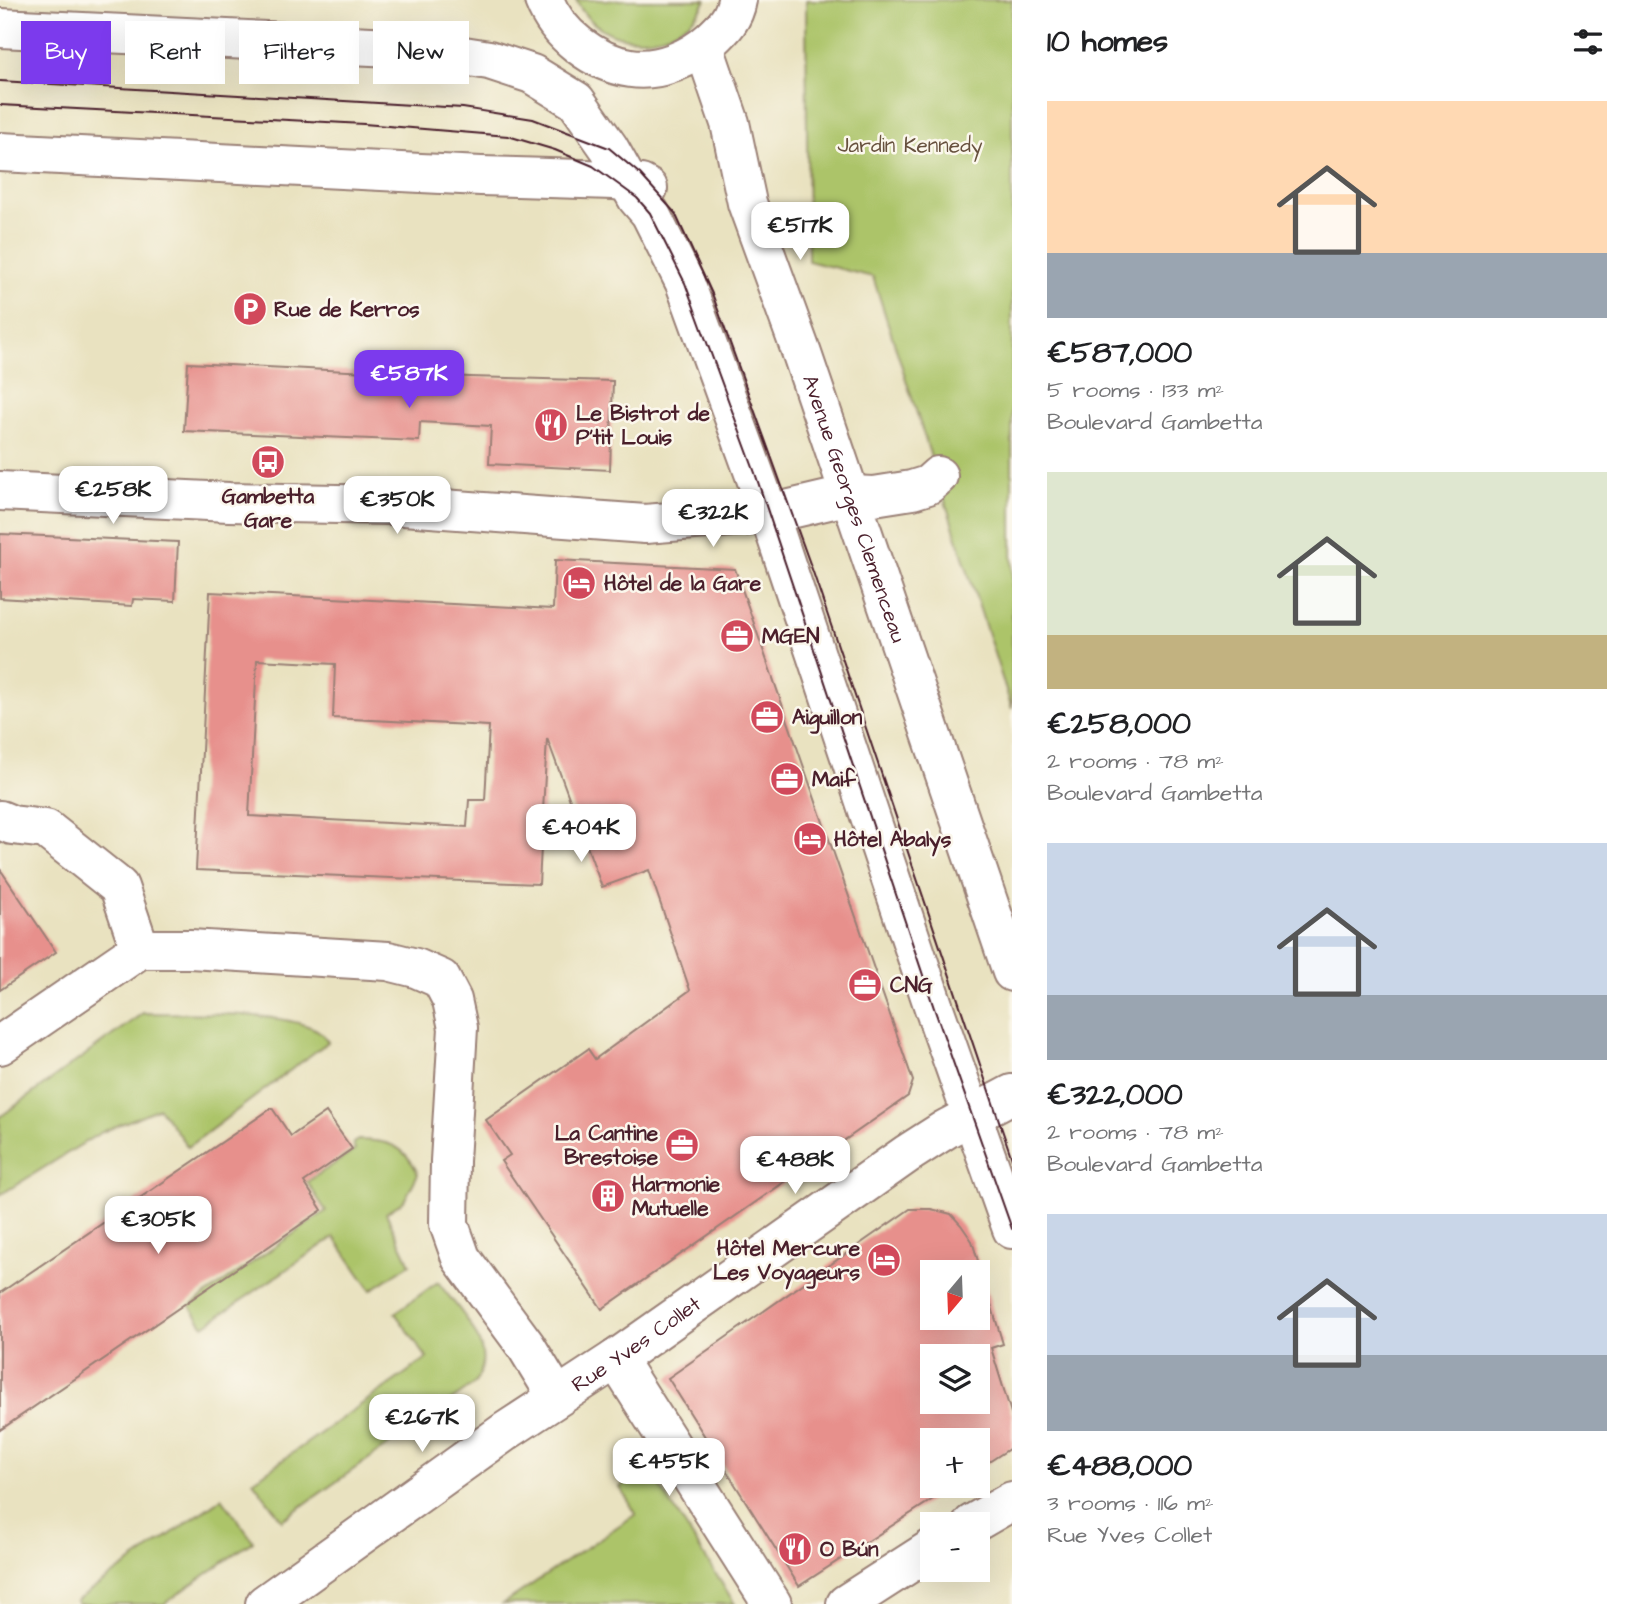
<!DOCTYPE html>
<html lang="en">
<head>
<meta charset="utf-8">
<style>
  :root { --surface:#fff; --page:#f2f2f2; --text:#202124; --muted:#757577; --accent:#7c3aed }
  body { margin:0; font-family:"Architects Daughter",sans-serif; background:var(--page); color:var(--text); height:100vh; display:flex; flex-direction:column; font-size:26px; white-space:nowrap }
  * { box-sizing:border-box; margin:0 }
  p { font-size:23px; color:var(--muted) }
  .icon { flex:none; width:38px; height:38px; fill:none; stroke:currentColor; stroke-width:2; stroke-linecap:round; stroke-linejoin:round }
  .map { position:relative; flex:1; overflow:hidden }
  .panel { display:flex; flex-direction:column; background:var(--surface); width:630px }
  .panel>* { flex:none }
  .hud { position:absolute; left:21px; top:21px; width:665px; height:63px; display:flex; gap:14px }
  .needle { width:46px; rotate:199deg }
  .controls { position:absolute; left:920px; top:1260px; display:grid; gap:14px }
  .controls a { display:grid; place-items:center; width:70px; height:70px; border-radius:0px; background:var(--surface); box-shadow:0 7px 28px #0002; font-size:35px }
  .price { position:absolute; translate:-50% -60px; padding:0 16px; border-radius:14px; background:#fff; color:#222; font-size:23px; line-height:46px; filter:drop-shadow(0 2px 4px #0008) }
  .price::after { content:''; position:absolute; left:50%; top:42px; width:21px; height:16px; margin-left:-10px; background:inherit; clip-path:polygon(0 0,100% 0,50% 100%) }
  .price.selected { background:var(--accent); color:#fff }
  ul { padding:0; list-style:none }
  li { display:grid; align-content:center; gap:14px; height:371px; padding:0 35px }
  li span { display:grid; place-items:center; height:217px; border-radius:0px; color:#555 }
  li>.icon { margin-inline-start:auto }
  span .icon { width:126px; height:126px; fill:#fffc; stroke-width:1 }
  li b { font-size:30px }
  h2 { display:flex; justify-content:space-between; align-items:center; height:84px; padding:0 35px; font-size:30px }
  .pill { padding:0 24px; border-radius:0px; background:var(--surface); box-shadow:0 7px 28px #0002; font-size:24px; line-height:63px }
  .pill.selected { background:var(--accent); color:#fff }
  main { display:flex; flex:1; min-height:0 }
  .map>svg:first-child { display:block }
  .green { fill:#acc469; stroke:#7b724a; stroke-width:2 }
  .building { fill:#e7908c; fill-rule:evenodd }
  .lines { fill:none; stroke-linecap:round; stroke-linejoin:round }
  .minor-casing { stroke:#9a8076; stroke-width:42 }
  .major-casing { stroke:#9a8076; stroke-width:42 }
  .minor { stroke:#fff; stroke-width:38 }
  .major { stroke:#fff; stroke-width:38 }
  .tram { stroke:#4a1f2b; stroke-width:2 }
  .labels { text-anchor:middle; stroke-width:5; stroke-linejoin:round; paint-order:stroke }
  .park-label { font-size:21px; fill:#67513e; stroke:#fbf7ec }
  .poi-label { font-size:21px; font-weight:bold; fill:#4a1f2b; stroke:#fbf7ec; text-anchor:start }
  .street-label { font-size:21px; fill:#4a1f2b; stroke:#fbf7ec }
</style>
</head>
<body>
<main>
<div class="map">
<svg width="1012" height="1604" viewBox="0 0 1012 1604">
  <rect width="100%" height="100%" fill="#fbf7ec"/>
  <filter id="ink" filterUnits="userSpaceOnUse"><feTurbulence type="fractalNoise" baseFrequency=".0143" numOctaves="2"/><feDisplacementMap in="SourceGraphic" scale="14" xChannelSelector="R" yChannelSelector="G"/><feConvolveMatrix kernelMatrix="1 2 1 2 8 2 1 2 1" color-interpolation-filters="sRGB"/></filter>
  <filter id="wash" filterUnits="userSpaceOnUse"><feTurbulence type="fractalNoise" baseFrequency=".00686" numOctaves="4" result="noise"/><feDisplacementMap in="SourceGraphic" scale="28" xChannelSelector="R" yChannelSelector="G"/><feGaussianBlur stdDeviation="1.57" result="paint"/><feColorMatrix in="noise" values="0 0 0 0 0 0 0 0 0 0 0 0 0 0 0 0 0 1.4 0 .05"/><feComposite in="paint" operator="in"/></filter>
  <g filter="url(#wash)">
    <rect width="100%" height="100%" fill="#e9e2c0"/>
    <g class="green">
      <path d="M576,0H706C682,51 600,53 576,0Z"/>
      <path d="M806,0H1012V709L873,277L808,261Z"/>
      <path d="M143,1013C188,1014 279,1010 317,1030C322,1033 325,1037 328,1042L188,1147L159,1108L100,1133L0,1195V1117Z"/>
      <path d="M358,1140C388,1140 405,1145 418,1174L404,1201L386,1213L410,1264L371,1290L334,1237L204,1326L190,1306L326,1211L307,1182L355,1150L353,1143Z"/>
      <path d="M438,1282C458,1310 502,1350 473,1385L282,1520L253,1481L427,1358L395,1313Z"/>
      <path d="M649,1469L735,1604H503L636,1514L620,1487Z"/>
      <path d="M222,1498L253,1541L164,1604H78L76,1601Z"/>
    </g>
    <g id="blocks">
      <g class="building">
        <path d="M188,363L470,377L613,381L610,470L489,464L491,426L420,422L419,441L184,431Z"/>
        <path d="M0,534L178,542L175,601L133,599L132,606L0,598Z"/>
        <path d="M555,560L735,569L913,1081L908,1096L602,1309L501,1161L510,1155L486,1120L588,1049L595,1059L690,990L649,870L602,887L547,738L539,884L196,870L210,592L553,609ZM257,660L335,664L333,718L489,726L485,800H469L467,827L249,816Z"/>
        <path d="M0,869L56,952L0,990Z"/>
        <path d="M272,1108L291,1136L326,1112L352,1149L304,1182L322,1210L0,1430V1293Z"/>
        <path d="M910,1209H931L951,1214L961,1225L972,1241L1003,1344L991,1348L1012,1416V1447L978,1469V1440H933V1486H953L799,1586L668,1378ZM933,1272H978V1318H933ZM933,1356H978V1402H933Z"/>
      </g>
    </g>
  </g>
  <g filter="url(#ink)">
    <use href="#blocks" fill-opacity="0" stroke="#9a8076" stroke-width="2"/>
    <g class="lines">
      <g class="minor-casing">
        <g id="minor">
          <path d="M0,28L413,48L489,60L532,74L576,101L609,148L637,198L650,213L685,283L769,514L934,1008L1012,1229"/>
          <path d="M0,152L481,176L614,180L641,184L648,188"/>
          <path d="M0,491L229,502L390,505L645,524L769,514L850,495L874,496L912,490L928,485L938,476"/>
          <path d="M0,820L12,825L46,829L119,887L140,949"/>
          <path d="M0,1045L140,949H190L388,961L416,968L441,979L452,1000L458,1028L450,1161L449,1224L461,1258L526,1346L557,1397"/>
          <path d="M616,1359L772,1604"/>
          <path d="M972,1524L1012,1501"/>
          <path d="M846,1604L933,1548"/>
        </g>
      </g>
      <g class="major-casing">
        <g id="major">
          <path d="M544,0C557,34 594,63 631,68C659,72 690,59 711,40C724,28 734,18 737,0"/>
          <path id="s1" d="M704,47L730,123L747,203L802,354L1012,972"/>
          <path id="s2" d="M265,1604L506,1431L616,1359L907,1154L946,1129L1012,1094"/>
        </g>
      </g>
      <use href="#minor" class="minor"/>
      <use href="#major" class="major"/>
      <g class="tram">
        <path d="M0,81L463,108L533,119L609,148L640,174L675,213L713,296L813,572L1012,1159"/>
        <path d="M0,105L364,124L508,136L555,150L593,166L637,198L650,213L685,283L755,473L934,1008L1012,1229"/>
      </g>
    </g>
  </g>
  <defs>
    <g id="parking-disc" transform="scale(1.75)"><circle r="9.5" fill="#d1495b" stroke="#fbf7ec"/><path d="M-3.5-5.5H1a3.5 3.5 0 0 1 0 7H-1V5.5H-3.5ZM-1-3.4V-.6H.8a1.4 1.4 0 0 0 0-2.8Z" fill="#fff"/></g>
    <g id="restaurant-disc" transform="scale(1.75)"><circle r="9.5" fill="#d1495b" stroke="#fbf7ec"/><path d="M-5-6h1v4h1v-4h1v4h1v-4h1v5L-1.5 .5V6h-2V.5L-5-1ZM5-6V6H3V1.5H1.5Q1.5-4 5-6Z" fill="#fff"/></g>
    <g id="bus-disc" transform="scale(1.75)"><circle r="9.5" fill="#d1495b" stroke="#fbf7ec"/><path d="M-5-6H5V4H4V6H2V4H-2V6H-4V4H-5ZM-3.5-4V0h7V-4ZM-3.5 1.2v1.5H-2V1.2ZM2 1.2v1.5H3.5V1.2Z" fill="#fff"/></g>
    <g id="hotel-disc" transform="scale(1.75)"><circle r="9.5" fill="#d1495b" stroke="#fbf7ec"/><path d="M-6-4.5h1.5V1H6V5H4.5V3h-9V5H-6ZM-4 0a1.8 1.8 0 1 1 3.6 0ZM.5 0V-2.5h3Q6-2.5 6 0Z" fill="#fff"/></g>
    <g id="office-disc" transform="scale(1.75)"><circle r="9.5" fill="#d1495b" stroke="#fbf7ec"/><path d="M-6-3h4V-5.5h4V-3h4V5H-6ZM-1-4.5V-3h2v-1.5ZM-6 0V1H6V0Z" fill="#fff"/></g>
    <g id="building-disc" transform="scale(1.75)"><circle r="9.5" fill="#d1495b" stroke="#fbf7ec"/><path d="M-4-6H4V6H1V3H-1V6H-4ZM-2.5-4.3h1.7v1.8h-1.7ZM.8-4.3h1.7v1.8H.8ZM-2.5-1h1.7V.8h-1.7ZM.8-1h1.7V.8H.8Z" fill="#fff"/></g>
  </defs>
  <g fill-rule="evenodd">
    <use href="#parking-disc" x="250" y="309"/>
    <use href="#restaurant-disc" x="551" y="425"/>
    <use href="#bus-disc" x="268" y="462"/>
    <use href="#hotel-disc" x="579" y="583"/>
    <use href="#office-disc" x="737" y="636"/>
    <use href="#office-disc" x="767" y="717"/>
    <use href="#office-disc" x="787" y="779"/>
    <use href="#hotel-disc" x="810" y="839"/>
    <use href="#office-disc" x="865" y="985"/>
    <use href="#office-disc" x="682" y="1145"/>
    <use href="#building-disc" x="608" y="1196"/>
    <use href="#hotel-disc" x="884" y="1260"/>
    <use href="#restaurant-disc" x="795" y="1549"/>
  </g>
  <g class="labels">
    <g class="park-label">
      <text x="910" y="152">Jardin Kennedy</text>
    </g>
    <g class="poi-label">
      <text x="274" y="316">Rue de Kerros</text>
      <text x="576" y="420">Le Bistrot de<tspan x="576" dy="24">P’tit Louis</tspan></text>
      <text x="268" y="503" text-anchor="middle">Gambetta<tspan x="268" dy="24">Gare</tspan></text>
      <text x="604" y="590">Hôtel de la Gare</text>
      <text x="762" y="643">MGEN</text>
      <text x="792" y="724">Aiguillon</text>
      <text x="812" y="786">Maif</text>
      <text x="834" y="846">Hôtel Abalys</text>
      <text x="890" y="992">CNG</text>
      <text x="658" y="1140" text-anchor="end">La Cantine<tspan x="658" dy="24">Brestoise</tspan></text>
      <text x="632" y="1191">Harmonie<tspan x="632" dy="24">Mutuelle</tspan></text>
      <text x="860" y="1255" text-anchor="end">Hôtel Mercure<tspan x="860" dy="24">Les Voyageurs</tspan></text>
      <text x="820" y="1556">O Bún</text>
    </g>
    <g class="street-label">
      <text dy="7" stroke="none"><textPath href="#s1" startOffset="486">Avenue Georges Clemenceau</textPath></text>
      <text dy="7" stroke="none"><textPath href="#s2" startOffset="453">Rue Yves Collet</textPath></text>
    </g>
  </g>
</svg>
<div class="controls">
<a><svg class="needle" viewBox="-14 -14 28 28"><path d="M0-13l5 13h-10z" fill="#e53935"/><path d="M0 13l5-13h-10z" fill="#757577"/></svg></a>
<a><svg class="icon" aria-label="layers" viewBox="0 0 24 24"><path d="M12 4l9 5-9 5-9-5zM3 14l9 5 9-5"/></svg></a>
<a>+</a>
<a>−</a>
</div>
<b class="price" style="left:800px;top:262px">€517K</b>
<b class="price selected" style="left:409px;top:410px">€587K</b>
<b class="price" style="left:113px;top:526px">€258K</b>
<b class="price" style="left:397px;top:536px">€350K</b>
<b class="price" style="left:713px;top:549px">€322K</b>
<b class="price" style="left:581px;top:864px">€404K</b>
<b class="price" style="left:795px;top:1196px">€488K</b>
<b class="price" style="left:158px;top:1256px">€305K</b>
<b class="price" style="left:422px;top:1454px">€267K</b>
<b class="price" style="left:669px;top:1498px">€455K</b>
<div class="hud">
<a class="pill selected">Buy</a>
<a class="pill">Rent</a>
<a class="pill">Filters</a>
<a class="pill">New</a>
</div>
</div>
<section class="panel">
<h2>10 homes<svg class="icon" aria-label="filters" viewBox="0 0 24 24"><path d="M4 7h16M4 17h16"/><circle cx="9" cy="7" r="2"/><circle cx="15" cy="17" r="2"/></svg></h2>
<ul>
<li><span style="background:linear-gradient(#ffd9b3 70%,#9aa5b1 0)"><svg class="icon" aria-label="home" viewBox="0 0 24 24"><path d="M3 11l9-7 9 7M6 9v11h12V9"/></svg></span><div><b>€587,000</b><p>5 rooms · 133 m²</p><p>Boulevard Gambetta</p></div></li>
<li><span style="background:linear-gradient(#dfe7d0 75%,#c2b280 0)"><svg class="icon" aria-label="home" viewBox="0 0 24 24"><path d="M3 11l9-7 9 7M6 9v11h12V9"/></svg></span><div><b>€258,000</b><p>2 rooms · 78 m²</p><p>Boulevard Gambetta</p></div></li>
<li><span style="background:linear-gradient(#c9d6e8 70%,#9aa5b1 0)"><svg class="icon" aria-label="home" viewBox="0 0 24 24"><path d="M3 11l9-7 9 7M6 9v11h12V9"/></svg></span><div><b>€322,000</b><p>2 rooms · 78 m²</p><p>Boulevard Gambetta</p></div></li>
<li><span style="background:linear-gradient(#c9d6e8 65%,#9aa5b1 0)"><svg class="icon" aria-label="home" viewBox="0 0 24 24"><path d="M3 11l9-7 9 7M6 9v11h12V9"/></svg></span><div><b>€488,000</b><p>3 rooms · 116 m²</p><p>Rue Yves Collet</p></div></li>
</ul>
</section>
</main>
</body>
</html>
